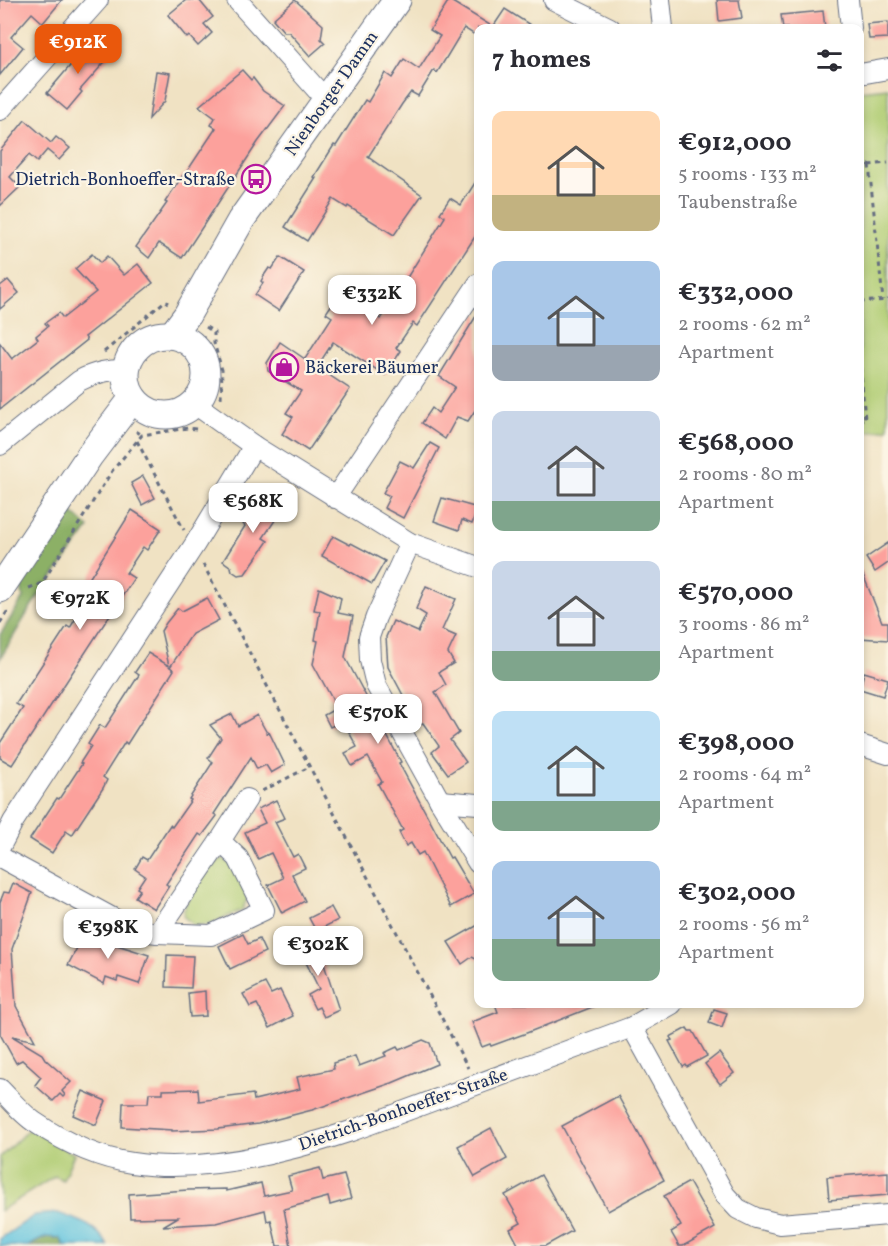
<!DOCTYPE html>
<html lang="en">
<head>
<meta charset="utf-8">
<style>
  :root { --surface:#fff; --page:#f7f7f7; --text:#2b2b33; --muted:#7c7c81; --accent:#ea580c }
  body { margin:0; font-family:Vollkorn,serif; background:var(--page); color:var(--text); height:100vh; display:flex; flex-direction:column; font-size:22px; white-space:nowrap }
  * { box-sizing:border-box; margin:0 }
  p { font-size:20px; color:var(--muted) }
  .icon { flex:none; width:33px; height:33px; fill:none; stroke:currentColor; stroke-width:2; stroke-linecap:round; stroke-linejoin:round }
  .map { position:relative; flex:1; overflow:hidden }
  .side { position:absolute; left:474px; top:24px; width:390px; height:984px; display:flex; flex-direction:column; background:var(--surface); border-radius:12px; box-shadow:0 3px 9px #0003 }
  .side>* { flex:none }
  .price { position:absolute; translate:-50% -51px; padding:0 14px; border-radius:12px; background:#fff; color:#222; font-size:20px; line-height:39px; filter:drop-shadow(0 2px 3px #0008) }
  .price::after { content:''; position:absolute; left:50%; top:36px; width:18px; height:14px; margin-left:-9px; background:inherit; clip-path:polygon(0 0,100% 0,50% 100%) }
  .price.selected { background:var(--accent); color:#fff }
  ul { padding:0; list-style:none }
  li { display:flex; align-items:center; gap:18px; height:150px; padding:0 18px }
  li span { display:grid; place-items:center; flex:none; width:168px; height:120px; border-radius:12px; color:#555 }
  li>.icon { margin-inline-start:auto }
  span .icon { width:72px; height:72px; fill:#fffc; stroke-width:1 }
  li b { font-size:26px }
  h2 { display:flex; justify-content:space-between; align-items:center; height:72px; padding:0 18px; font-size:26px }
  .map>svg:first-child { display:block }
  .green { fill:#b1cd74; stroke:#667e69; stroke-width:1.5 }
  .forest { fill:#8cb066; stroke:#547062; stroke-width:1.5 }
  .water { fill:#61c4df; stroke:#3e7a9e; stroke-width:1.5 }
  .building { fill:#fca19c }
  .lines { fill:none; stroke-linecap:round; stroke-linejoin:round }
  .street-casing { stroke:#666e81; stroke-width:22 }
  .secondary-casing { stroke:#666e81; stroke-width:29 }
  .path { stroke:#666e81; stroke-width:3; stroke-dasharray:4.5 4.5; stroke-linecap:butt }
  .street { stroke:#fff; stroke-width:20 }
  .secondary { stroke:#fff; stroke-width:27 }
  .labels { text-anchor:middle; stroke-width:4.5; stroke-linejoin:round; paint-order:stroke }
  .street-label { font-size:18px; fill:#1b2f5e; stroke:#fcf5e5 }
  .poi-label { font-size:18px; fill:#1b2f5e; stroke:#fcf5e5; text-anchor:end }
</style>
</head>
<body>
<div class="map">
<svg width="888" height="1246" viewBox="0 0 888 1246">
  <rect width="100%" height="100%" fill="#fcf5e5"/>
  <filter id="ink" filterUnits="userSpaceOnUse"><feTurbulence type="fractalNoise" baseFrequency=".0167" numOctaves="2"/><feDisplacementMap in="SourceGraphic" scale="12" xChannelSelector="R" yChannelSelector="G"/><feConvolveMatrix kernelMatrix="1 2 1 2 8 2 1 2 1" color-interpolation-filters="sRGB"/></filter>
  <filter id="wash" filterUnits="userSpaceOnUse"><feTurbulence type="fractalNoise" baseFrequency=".008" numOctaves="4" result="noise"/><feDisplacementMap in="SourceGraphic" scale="24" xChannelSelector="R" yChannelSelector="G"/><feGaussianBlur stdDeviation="1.35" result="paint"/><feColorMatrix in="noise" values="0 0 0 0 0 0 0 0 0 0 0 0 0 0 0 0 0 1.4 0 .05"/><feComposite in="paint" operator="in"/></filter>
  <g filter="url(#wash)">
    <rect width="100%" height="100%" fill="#f0e2c3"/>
    <g class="green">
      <path d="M888,88V429L860,433V91Z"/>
      <path d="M223,858L233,866L249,895L242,910L211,924L194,926L183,916C185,897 206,868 223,858Z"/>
      <path d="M30,1128L74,1154L63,1180L55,1176L0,1211V1157Z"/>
    </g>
    <g class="forest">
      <path d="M63,504L89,528L32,605L0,659V635L23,598L20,577Z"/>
      <path d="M46,1237L60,1238L65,1246H28Z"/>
    </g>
    <path class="water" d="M58,1213C78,1220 98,1226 108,1246H65L60,1238L46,1237L28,1246H0V1239L35,1215Z"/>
    <g id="blocks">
      <g class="building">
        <path d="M0,0H62L43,23L32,13L11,37L23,47L0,75Z"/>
        <path d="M186,0H199L213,17L204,24L212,33L198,46L189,36L187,38L168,15Z"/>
        <path d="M295,0L323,25L321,39L325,43L310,56L289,32H284L273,19Z"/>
        <path d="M449,0L493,27L505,9L535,28H478V37L464,28L437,73L434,70L418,96L411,92L402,104L368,157L422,195L394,235L348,206L347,208L333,199L307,241L285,227L316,178L314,177L334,145L336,146L365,100L368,102L385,73L392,78L404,59L419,69L440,36L430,30Z"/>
        <path d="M717,0H739L742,18L719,21Z"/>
        <path d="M823,11L825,28H783L781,15Z"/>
        <path d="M888,22V38L869,39L867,24Z"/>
        <path d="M92,40L110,56L80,90L82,92L67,110L47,93Z"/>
        <path d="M242,70L251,80L253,78L263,91L285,106L258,142L182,258L159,243L149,258L136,247L167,203L165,202L183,175L184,176L216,128L211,125L215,118L199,106Z"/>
        <path d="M156,71L170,73L165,101L149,119Z"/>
        <path d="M25,120L51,143L56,137L70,148L59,160L47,150L37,162L29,155L10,177L20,187L0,206V151Z"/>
        <path d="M478,178V232L417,326L413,323L396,348L401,351L385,375L333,342L317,367L350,389L308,451L282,434L293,417L286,413L301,391L268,371L267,363L280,342L305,359L332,317L326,313L340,292L381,319L445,217L440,213L450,198L461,205Z"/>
        <path d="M92,254L100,263L107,256L124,275L138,264L153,283L85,337L87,340L0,409V343L12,359L38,339L36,336L48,326L45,323L59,313L63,318L96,292L75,269Z"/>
        <path d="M280,257L304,272L279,311L255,295L263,283L261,281L265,274L269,268L272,269Z"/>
        <path d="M8,280L19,293L0,309V286Z"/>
        <path d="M478,313V406L468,421L457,417L445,439L422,423L432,408L438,413L455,387L439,376Z"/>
        <path d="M430,443L439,448L403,518L384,508L390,496L383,493L400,461L414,468Z"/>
        <path d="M143,476L155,498L142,505L131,483Z"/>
        <path d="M262,492L284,507L263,538L268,541L245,574L238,575L232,571L231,567L223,561L245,526L243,524L249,516L247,514Z"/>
        <path d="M442,498L478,508L472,524L462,520L459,530L434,521Z"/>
        <path d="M132,510L161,529L147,550L143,547L126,573L134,578L12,765L0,758V743L23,708L16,704L67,626L70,628L87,600L79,595Z"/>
        <path d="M333,536L350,545L351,543L385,561L372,584L322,556Z"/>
        <path d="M888,543V563L875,572L866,558Z"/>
        <path d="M860,567L882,622H888V640L860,638Z"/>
        <path d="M426,586L456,599L442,630L456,636L448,653L454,663L439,672L446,685L435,692L459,733L450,740L466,762L448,774L432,752L439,746L423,723L419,725L388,667L386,637L393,621L418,632L426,615L416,609Z"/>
        <path d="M319,588L341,598L338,613L353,616L345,657L401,762L399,763L450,858L452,857L474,894L451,907L423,852L418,855L411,843L406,846L399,832L403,830L378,784L382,782L368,757L352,766L345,753L357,747L343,721L330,727L324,715L337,708L313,664L318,641L315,640L320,611L314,610Z"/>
        <path d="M207,598L219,620L192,634L170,667L174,670L127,744L125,742L103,777L107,780L103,788L72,835L66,831L52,853L30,839L57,798L59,799L82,764L80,763L91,746L88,744L100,725L105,728L139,675L135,672L148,653L169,666L161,631L166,623L178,608L182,611Z"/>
        <path d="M864,672L888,679L883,696L860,689Z"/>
        <path d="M232,714L238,726L257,715L267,733L269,732L285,765L271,773L266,765L257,769L251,757L214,814L217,816L202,836L199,834L166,884L169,886L154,909L135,897L140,890L137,888L145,876L135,869L142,857L147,860L170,825L172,827L191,800L189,799L213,762L208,758L221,738L210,725Z"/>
        <path d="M276,800L285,818L275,822L293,857L298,854L305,868L292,874L305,901L282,913L268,885L283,878L271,853L258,859L245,832L265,823L258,809Z"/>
        <path d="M13,883L32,893L12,949L16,1006L35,1041L12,1036L42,1054L45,1059L71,1082L62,1091L65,1095L63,1097L60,1094L53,1101L35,1085L41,1077L22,1060L16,1063L0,1034V902L4,892L9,893Z"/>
        <path d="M331,907L338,920L316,931L309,918Z"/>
        <path d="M478,925V960L472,957L462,964L448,942Z"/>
        <path d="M87,929L117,945L149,955L139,984L118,977L117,981L106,977L104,984L68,965Z"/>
        <path d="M243,934L248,944L259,939L265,952L230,969L219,946Z"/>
        <path d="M292,934L316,944L324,960L323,961L339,1010L324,1017L319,1007L315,1009L308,995L319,989Z"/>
        <path d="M167,955L193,956L191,988L166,987Z"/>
        <path d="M265,983L271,994L280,990L293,1016L270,1028L257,1004L250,1007L243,994Z"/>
        <path d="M205,991L206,1016L190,1017L188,993Z"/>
        <path d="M495,1004H600L524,1034L491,1046L490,1044L482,1047L472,1022L498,1012Z"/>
        <path d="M714,1009L727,1013L722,1028L709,1023Z"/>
        <path d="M687,1028L689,1031H693L707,1056L687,1067L686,1065L683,1067L669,1041L672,1040L670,1037Z"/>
        <path d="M423,1040L430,1043L437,1064L392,1083L312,1110L258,1124L218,1129L172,1131V1130L122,1127L123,1103H148L149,1093H163V1090L198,1089L199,1101L253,1094L254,1100L300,1089L297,1077L334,1069L333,1063L355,1056L359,1066L386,1056L384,1053L397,1047L399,1050Z"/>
        <path d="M719,1053L734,1073L720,1084L705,1064Z"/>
        <path d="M83,1091L106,1101L96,1125L73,1115Z"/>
        <path d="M618,1096L664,1180L608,1211L562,1126Z"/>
        <path d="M491,1128L507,1159L475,1177L458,1146Z"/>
        <path d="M320,1168L323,1180L344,1175L351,1199L330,1205L328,1197L284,1209L291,1246H277L271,1220L267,1221L265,1210L216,1223L163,1226L178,1217L130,1218L129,1194L188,1190L226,1189V1191L261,1183L264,1196L292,1190L288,1176Z"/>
        <path d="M888,1172V1195L829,1200L827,1177Z"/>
        <path d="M541,1175L572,1231L545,1246H519L510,1229L521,1223L505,1195Z"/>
        <path d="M689,1182L715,1228L683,1246H679L671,1232L681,1226L664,1196Z"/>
      </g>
    </g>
  </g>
  <g filter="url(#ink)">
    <use href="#blocks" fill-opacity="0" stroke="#666e81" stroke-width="1.5"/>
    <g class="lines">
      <g class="street-casing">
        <g id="street">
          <path d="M237,0L326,100"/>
          <path d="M554,0L610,28"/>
          <path d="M660,0L663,28"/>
          <path d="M848,0L851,28"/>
          <path d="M860,74L888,69"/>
          <path d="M0,110L98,0"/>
          <path d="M195,404L254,446L410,543L478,567"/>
          <path d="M0,445L79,381C95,372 108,370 126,370"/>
          <path d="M335,498L478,284"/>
          <path d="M410,543L376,617L369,637L370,660L376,685L440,801L478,863"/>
          <path d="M860,745L888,754"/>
          <path d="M440,801L478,804"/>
          <path d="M220,841L247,799"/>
          <path d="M0,847L13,822L195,544L254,446"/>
          <path d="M0,857L118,921L143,931L157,933L211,935L264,910L238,858L220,841L157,933"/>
          <path d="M632,1027L725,1195L738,1209L756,1218L780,1224L888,1215"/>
          <path d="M0,1089C11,1100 23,1115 36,1123C64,1142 98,1158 132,1163C202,1174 285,1153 351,1131L632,1027L672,1004"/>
        </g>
      </g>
      <g class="secondary-casing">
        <g id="secondary">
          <circle cx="166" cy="375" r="40"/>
          <path d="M172,335L187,315L241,220L397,0"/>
          <path d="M0,589L90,455L133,398"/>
        </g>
      </g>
      <g class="path">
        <path d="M869,165L883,300"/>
        <path d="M860,166L888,163"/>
        <path d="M860,302L888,300"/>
        <path d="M206,327L214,332V343L222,370L221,399"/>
        <path d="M104,352L165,301L168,303"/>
        <path d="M860,359L865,420H860"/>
        <path d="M136,431L142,435"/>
        <path d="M137,441L184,530"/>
        <path d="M203,564L468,1068"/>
        <path d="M29,588L42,583L112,471L142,435L188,428L197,429"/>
        <path d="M0,623L9,609"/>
        <path d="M262,791L309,767"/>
      </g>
      <use href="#street" class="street"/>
      <use href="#secondary" class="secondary"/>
    </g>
  </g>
  <defs>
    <g id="bus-ring" transform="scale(1.5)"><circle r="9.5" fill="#fcf5e5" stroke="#b5179e" stroke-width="1.5"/><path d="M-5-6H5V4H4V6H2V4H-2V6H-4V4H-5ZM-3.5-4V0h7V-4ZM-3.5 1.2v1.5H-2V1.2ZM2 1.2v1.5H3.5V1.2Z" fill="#b5179e"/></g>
    <g id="shop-ring" transform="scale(1.5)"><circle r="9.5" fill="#fcf5e5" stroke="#b5179e" stroke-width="1.5"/><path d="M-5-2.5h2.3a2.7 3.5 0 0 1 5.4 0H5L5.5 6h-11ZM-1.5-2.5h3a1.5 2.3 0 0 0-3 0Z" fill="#b5179e"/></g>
  </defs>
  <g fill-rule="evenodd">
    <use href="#bus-ring" x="256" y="179"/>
    <use href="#shop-ring" x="284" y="367"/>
  </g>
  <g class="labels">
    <g class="street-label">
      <text transform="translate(331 93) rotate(-55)" y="6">Nienborger Damm</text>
      <text transform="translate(403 1109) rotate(-19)" y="6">Dietrich-Bonhoeffer-Straße</text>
    </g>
    <g class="poi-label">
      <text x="235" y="185">Dietrich-Bonhoeffer-Straße</text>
      <text x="305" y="373" text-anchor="start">Bäckerei Bäumer</text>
    </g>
  </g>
</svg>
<b class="price selected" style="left:78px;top:75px">€912K</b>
<b class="price" style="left:372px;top:326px">€332K</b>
<b class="price" style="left:253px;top:534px">€568K</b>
<b class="price" style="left:80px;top:631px">€972K</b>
<b class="price" style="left:378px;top:745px">€570K</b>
<b class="price" style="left:108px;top:960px">€398K</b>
<b class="price" style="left:318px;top:977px">€302K</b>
<section class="side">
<h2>7 homes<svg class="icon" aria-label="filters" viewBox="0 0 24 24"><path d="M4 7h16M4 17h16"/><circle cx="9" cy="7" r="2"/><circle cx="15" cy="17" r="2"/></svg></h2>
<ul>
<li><span style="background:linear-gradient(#ffd9b3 70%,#c2b280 0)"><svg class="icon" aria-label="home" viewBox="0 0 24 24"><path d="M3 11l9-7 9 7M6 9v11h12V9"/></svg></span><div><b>€912,000</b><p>5 rooms · 133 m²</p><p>Taubenstraße</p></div></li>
<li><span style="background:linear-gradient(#a9c7e8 70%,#9aa5b1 0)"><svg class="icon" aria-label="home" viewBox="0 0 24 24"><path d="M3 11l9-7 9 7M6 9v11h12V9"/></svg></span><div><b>€332,000</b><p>2 rooms · 62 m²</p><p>Apartment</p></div></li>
<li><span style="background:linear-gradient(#c9d6e8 75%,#7fa58c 0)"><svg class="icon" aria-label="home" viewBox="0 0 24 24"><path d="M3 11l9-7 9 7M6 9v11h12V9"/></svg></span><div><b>€568,000</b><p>2 rooms · 80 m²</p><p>Apartment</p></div></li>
<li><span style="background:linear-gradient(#c9d6e8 75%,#7fa58c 0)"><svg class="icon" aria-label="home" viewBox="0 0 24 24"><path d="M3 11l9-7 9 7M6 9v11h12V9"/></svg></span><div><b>€570,000</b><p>3 rooms · 86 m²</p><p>Apartment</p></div></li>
<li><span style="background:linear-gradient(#bfe0f5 75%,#7fa58c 0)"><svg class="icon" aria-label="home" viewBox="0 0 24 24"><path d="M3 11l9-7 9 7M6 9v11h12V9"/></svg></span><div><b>€398,000</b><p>2 rooms · 64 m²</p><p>Apartment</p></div></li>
<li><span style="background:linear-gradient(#a9c7e8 65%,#7fa58c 0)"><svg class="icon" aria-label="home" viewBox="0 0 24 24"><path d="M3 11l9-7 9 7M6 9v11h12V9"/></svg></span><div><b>€302,000</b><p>2 rooms · 56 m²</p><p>Apartment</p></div></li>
</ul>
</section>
</div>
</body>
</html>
